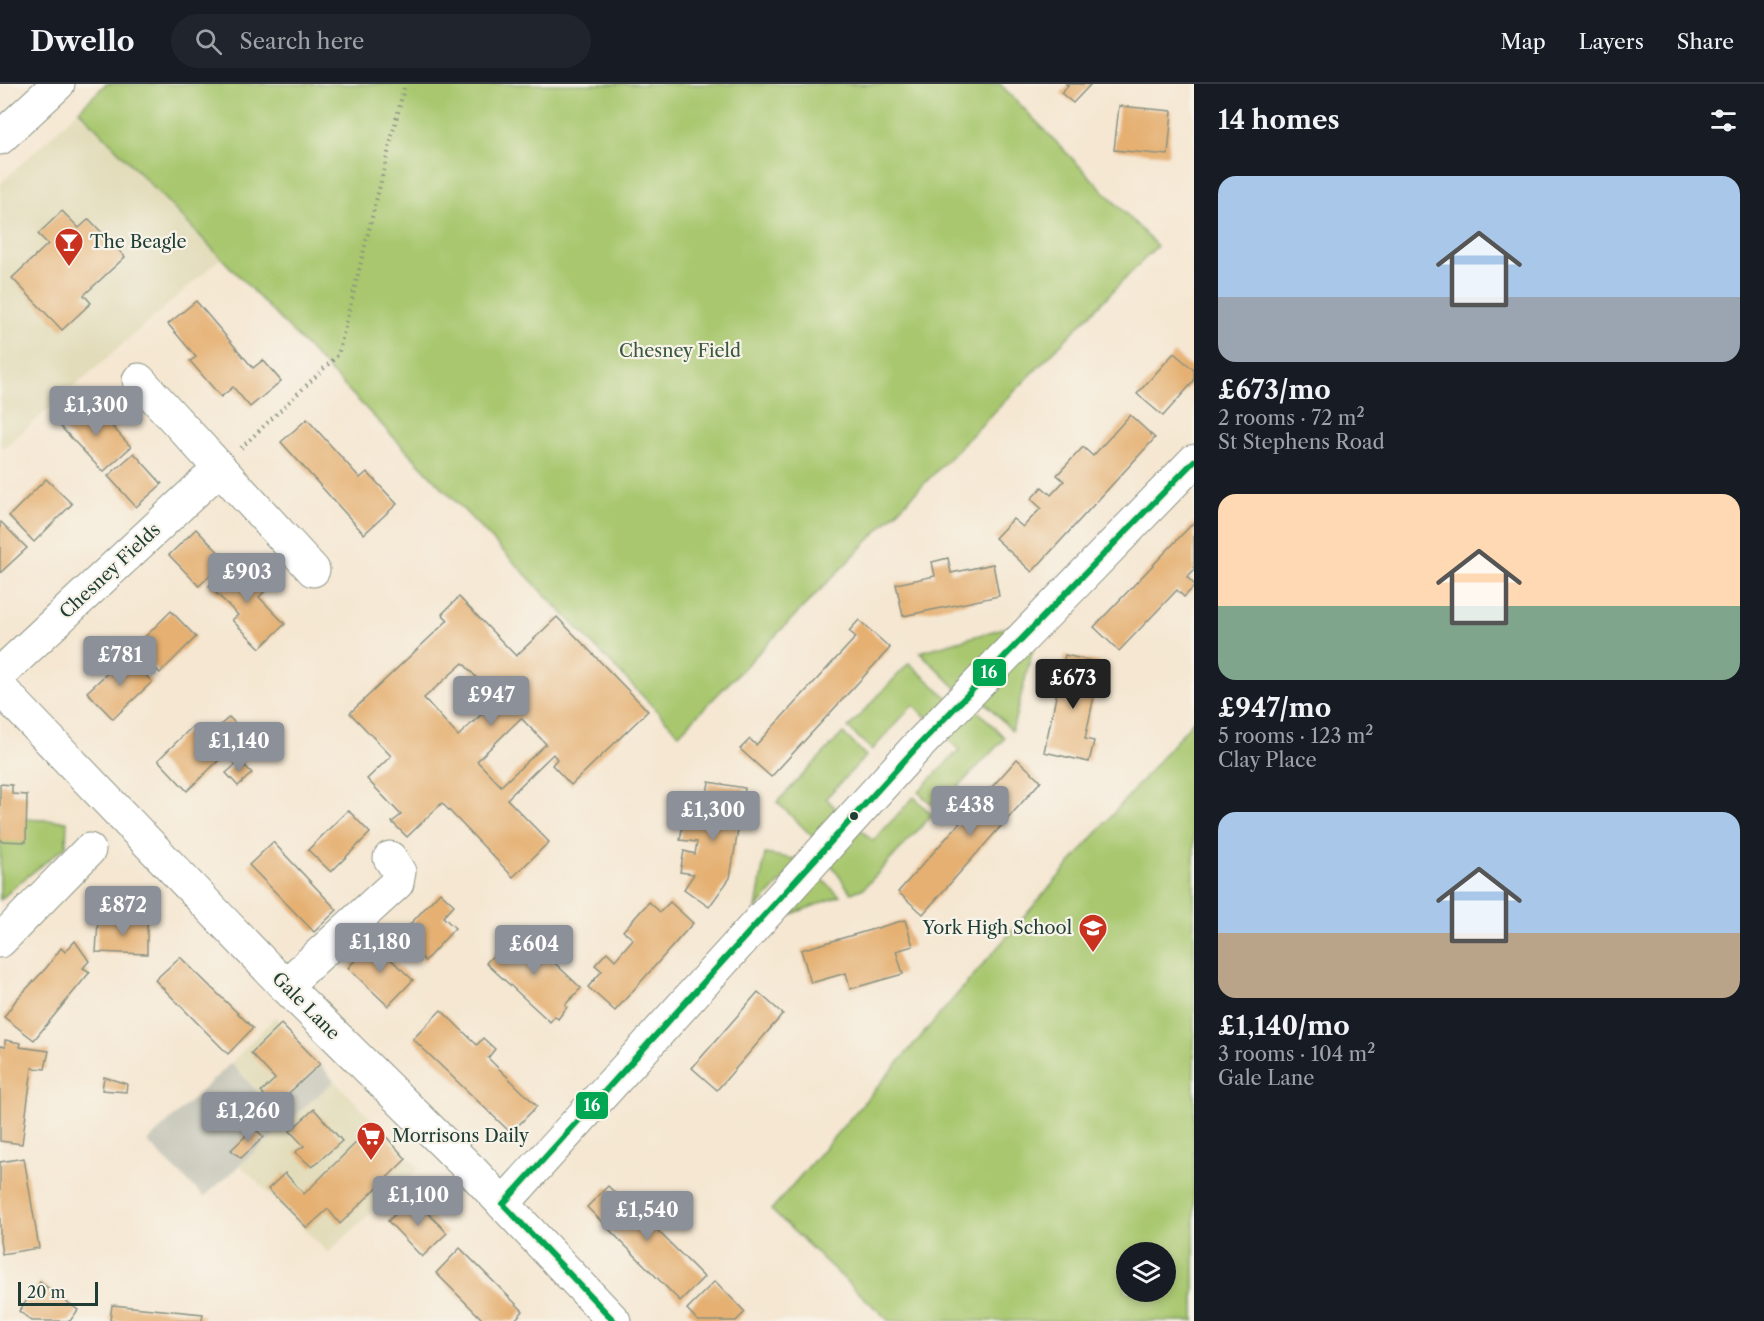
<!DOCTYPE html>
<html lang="en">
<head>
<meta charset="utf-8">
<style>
  :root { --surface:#171b24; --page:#20242c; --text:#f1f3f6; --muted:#9ea1a6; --line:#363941; --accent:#8c9099 }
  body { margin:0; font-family:"Libre Caslon Text",serif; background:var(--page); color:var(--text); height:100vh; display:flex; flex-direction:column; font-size:22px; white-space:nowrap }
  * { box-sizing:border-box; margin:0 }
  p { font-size:20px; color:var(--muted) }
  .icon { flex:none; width:33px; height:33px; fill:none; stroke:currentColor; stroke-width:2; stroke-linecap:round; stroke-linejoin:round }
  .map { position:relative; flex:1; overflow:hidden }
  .side { display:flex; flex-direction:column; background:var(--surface); width:570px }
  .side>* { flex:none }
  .controls { position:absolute; left:1116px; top:1158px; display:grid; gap:12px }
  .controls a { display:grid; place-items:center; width:60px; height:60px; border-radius:50%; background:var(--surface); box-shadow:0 3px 9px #0003; font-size:30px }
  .scale { position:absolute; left:18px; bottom:15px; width:80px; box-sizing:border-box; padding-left:6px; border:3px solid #1f3d34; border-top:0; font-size:16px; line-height:21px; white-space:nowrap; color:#1f3d34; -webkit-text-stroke:4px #f7f3e8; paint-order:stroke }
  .price { position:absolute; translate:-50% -51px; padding:0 14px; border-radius:6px; background:var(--accent); color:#fff; font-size:20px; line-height:39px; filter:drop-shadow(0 2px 3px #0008) }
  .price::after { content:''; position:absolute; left:50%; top:36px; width:18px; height:14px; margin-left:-9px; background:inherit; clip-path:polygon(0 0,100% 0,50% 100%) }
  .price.active { background:#222; color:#fff }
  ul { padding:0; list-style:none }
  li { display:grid; align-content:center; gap:12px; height:318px; padding:0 24px }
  li span { display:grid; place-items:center; height:186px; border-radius:18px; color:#555 }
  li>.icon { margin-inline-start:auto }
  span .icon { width:108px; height:108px; fill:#fffc; stroke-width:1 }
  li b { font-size:26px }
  h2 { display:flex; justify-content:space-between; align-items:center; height:72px; padding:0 24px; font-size:26px }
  header { display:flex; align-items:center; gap:36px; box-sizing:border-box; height:84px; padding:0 30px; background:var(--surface); border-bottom:2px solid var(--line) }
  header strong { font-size:28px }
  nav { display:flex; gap:33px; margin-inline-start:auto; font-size:21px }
  .search { width:420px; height:54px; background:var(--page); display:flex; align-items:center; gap:15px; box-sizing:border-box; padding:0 21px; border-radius:33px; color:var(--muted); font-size:22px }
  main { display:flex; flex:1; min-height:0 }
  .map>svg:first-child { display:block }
  .built { fill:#e2dcba }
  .industrial { fill:#c5c5b8 }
  .green { fill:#a8c76e; stroke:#648251; stroke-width:1.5; fill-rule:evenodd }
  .building { fill:#e5b072; fill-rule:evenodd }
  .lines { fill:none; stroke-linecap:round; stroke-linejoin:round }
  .minor-casing { stroke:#8a9283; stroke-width:35 }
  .path { stroke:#8a9283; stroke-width:4; stroke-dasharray:1.5 4.5; stroke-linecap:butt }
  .minor { stroke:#fff; stroke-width:33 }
  .bus-1-casing { stroke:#f7f3e8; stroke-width:10 }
  .bus-1 { stroke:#00a651; stroke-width:6 }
  .bus-dot { fill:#1f3d34; stroke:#f7f3e8; stroke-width:2 }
  .labels { text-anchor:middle; stroke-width:4.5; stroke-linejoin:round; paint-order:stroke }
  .poi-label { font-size:18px; fill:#1f3d34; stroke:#f7f3e8; text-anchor:start }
  .park-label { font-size:18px; fill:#3a5940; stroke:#f7f3e8 }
  .street-label { font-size:18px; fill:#1f3d34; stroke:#f7f3e8 }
  .line-badge { stroke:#f7f3e8; stroke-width:2 }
  .badge-label { font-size:16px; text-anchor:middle; font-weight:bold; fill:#fff }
</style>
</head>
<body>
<header>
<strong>Dwello</strong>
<div class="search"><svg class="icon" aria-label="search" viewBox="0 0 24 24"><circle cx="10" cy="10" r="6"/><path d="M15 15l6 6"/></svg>Search here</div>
<nav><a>Map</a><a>Layers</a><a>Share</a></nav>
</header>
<main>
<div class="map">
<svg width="1194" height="1237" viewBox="0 0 1194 1237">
  <rect width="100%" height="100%" fill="#f7f3e8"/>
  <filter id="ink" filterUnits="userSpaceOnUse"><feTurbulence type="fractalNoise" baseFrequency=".0167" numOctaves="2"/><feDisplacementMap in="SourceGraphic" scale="12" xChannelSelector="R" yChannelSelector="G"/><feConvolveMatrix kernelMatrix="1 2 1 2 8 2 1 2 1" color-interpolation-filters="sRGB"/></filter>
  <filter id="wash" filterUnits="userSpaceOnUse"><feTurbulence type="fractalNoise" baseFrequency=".008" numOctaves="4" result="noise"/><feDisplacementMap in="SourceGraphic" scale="24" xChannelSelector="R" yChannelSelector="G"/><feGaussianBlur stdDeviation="1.35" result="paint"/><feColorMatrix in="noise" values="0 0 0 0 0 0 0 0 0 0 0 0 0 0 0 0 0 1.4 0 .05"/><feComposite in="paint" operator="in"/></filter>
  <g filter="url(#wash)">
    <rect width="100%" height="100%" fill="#f5e7d2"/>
    <g class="built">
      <path d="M79,26L221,174L4,364L0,360V100Z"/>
      <path d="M275,933L321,981L274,1026L231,979Z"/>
      <path d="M328,990L419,1084L328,1169L240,1081Z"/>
    </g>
    <path class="industrial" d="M231,979L274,1026L321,981L334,997L204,1113L147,1058Z"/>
    <g class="green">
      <path d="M106,0H1000L1157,162L679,650L79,26Z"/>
      <path d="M1014,541L958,606L920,568Z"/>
      <path d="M1035,557L1012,647L980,613Z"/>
      <path d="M909,579L950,616L930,637L913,621L872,666L848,644Z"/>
      <path d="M972,621L1005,654L937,725L918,708L959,666L943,650Z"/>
      <path d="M1194,636V1237H889L771,1126ZM1126,1168H1166V1208H1126Z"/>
      <path d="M843,649L866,672L826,714L842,731L817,757L777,718Z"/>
      <path d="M914,713L932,731L864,804L851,809L828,776L857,742L873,757Z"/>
      <path d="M0,734L67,737L66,762L19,799L0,816Z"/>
      <path d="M765,770L801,776L756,825Z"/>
      <path d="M815,789L840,812L771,838Z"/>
    </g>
    <g id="blocks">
      <g class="building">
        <path d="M1066,0H1091L1073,19L1061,9L1068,2Z"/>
        <path d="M1119,22L1172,27L1168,71L1114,66Z"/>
        <path d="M62,127L79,144L89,135L125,173L84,211L91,219L62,246L12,194L48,160L38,150Z"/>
        <path d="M196,217L253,284L263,276L281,297L250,323L233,303L221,313L190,277L196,273L168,240Z"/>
        <path d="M1174,269L1194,286V297L1163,332L1137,310Z"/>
        <path d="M89,317L131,363L103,388L61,343Z"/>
        <path d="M1130,331L1155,354L1032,488L995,454L1013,435L1023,443L1041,424L1031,415L1042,403L1051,411L1064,397L1057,391L1083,363L1093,372Z"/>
        <path d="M307,335L360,394L367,388L397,420L364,450L281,358Z"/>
        <path d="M134,369L162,400L136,423L108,392Z"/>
        <path d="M46,395L72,420L34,458L9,432Z"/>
        <path d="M1,438L27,464L0,489V439Z"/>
        <path d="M1194,438V486L1187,493L1194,500V503L1184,513L1177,506L1119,567L1094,543Z"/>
        <path d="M196,445L226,476L199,502L169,471Z"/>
        <path d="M948,474L951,489L993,480L999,512L903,532L896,500L935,492L932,478Z"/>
        <path d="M236,476L265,507L259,513L285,540L260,564L232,536L238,531L209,502Z"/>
        <path d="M459,513L516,572L557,533L648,627L571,701L552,681L557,675L553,670L507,715L549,758L513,793L442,719L407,753L392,738L401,731L367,695L391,672L350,629L448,536L442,530ZM463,579L497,616L458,652L424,614ZM521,634L546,660L501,702L477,677Z"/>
        <path d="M171,527L196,553L160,589L135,563Z"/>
        <path d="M859,536L890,564L771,693L740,665L750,655L756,661L856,553L849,547Z"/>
        <path d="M127,571L152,598L113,635L87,608Z"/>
        <path d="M1065,571L1101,579L1085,655L1094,657L1089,678L1044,668Z"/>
        <path d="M229,633L246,650L187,707L158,676L193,642L206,655Z"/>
        <path d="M1017,675L1041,697L923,830L898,808Z"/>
        <path d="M240,677L252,689L238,702L226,689Z"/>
        <path d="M709,698L745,704L730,794L709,823L684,805L694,790L680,788L684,767L695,770L697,758L680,756L684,734L702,737Z"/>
        <path d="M0,700L12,701V710L27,711L26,758L0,757Z"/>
        <path d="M348,726L370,749L331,788L308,766Z"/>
        <path d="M273,758L337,826L314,848L249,781Z"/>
        <path d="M440,808L454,821L443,833L455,844L425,877L399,852Z"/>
        <path d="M649,818L660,828L670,818L693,839L615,927L588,903L602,887L595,881L607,868L615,876L633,855L623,847Z"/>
        <path d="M147,835V870L96,868L98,837Z"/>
        <path d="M905,836L913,862L896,867L903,890L850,905L846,889L811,899L801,866Z"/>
        <path d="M519,845L581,904L565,921L567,923L558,935L555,932L550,938L486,879Z"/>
        <path d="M75,857L89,877L83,884L90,888L34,956L4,933L16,916L47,883L61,864L65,868Z"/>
        <path d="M372,858L413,896L388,922L348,884Z"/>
        <path d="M180,873L253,944L228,970L155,896Z"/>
        <path d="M758,908L783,930L717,1006L692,984Z"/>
        <path d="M441,926L477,961L483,954L495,965L488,974L537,1022L511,1049L413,955Z"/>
        <path d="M281,940L320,980L275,1022L261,1008L275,995L251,969Z"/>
        <path d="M5,956L21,959L20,963L49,967L45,985L32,984L22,1060L0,1057V962L5,963Z"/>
        <path d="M104,993L127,1000L126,1008L102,1006Z"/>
        <path d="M314,1025L342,1057L312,1083L295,1068L304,1062L290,1047Z"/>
        <path d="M375,1040L406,1075L340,1140L328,1125L307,1144L268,1105L285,1089L304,1110Z"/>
        <path d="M254,1044L264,1053L241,1074L231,1066Z"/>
        <path d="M24,1074L39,1164L2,1170L0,1157V1078Z"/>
        <path d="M608,1102L641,1135L653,1124L667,1138L658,1147L704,1193L680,1217L587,1123Z"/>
        <path d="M413,1113L447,1149L422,1173L388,1137Z"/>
        <path d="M460,1164L523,1227L514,1237H484L436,1189Z"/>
        <path d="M715,1197L745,1228L736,1237H698L687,1225Z"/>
        <path d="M40,1198L78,1226L70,1237H32L19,1227Z"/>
        <path d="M112,1221L203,1230L202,1237H110Z"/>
      </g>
    </g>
  </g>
  <g filter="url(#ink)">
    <use href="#blocks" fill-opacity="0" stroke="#8a9283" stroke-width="1.5"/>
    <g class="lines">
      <g class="minor-casing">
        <g id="minor">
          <path d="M0,54L58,0"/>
          <path d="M139,296L313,486"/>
          <path d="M0,590L220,384"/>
          <path d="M0,604L285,902L474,1089L614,1237"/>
          <path d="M0,857L89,766"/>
          <path d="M285,902L397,799L399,788L390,774"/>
          <path d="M503,1120L914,666L1194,377"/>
        </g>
      </g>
      <path class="path" d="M241,364L338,271L405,0"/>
      <use href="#minor" class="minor"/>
      <g class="bus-1-casing">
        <path id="bus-1" d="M614,1237L503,1120L914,666L1194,377"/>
      </g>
      <use href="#bus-1" class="bus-1"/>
    </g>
  </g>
  <defs>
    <g id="bar-pin" transform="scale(1.5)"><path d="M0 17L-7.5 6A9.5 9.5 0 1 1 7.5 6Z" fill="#c8321e" stroke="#f7f3e8"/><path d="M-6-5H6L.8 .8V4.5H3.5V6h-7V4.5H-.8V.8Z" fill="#fff"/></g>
    <g id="school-pin" transform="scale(1.5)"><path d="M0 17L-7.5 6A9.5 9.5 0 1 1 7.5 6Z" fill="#c8321e" stroke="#f7f3e8"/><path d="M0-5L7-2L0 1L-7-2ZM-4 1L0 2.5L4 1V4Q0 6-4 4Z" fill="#fff"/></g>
    <g id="supermarket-pin" transform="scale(1.5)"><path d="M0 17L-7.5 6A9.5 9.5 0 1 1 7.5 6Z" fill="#c8321e" stroke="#f7f3e8"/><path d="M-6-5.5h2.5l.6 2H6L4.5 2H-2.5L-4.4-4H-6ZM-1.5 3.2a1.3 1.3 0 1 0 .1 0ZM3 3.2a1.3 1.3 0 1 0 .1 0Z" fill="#fff"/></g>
  </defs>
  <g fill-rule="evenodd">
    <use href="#bar-pin" x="69" y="158"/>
    <use href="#school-pin" x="1093" y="844"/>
    <use href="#supermarket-pin" x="371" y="1052"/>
  </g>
  <circle class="bus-dot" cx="854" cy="732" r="5"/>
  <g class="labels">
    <g class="poi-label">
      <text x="90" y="164">The Beagle</text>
      <text x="1072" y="850" text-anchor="end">York High School</text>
      <text x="392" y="1058">Morrisons Daily</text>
    </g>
    <g class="park-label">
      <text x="680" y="273">Chesney Field</text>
    </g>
    <g class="street-label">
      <text transform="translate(110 487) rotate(-43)" y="6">Chesney Fields</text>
      <text transform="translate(306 922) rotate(45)" y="6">Gale Lane</text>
    </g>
  </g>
  <g class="line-badge">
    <rect x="972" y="574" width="35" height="29" rx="6" fill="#00a651"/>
    <rect x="575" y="1007" width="34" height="29" rx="6" fill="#00a651"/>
  </g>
  <g class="badge-label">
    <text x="989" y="594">16</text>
    <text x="592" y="1027">16</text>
  </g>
</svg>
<div class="controls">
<a><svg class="icon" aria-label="layers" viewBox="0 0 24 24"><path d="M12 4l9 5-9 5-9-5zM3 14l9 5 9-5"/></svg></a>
</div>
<div class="scale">20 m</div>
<b class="price" style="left:96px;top:353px">£1,300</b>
<b class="price" style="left:247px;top:520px">£903</b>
<b class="price" style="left:120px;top:603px">£781</b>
<b class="price active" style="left:1073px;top:626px">£673</b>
<b class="price" style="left:491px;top:643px">£947</b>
<b class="price" style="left:239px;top:689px">£1,140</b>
<b class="price" style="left:970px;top:753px">£438</b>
<b class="price" style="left:713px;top:758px">£1,300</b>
<b class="price" style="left:123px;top:853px">£872</b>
<b class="price" style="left:380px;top:890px">£1,180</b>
<b class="price" style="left:534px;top:892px">£604</b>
<b class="price" style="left:248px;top:1059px">£1,260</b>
<b class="price" style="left:418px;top:1143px">£1,100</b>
<b class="price" style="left:647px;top:1158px">£1,540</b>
</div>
<section class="side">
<h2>14 homes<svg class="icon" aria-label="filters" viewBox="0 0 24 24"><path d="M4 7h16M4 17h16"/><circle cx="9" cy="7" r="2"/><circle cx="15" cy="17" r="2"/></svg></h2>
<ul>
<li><span style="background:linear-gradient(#a9c7e8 65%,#9aa5b1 0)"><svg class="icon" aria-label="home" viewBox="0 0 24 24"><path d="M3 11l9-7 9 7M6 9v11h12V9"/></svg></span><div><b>£673/mo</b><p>2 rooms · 72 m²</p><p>St Stephens Road</p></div></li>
<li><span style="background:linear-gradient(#ffd9b3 60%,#7fa58c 0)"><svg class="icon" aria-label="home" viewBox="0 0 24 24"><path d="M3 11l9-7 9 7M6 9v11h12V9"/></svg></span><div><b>£947/mo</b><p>5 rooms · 123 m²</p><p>Clay Place</p></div></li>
<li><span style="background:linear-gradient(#a9c7e8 65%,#b9a48a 0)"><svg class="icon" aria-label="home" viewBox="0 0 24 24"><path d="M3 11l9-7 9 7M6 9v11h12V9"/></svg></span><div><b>£1,140/mo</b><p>3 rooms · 104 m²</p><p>Gale Lane</p></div></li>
</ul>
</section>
</main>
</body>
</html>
